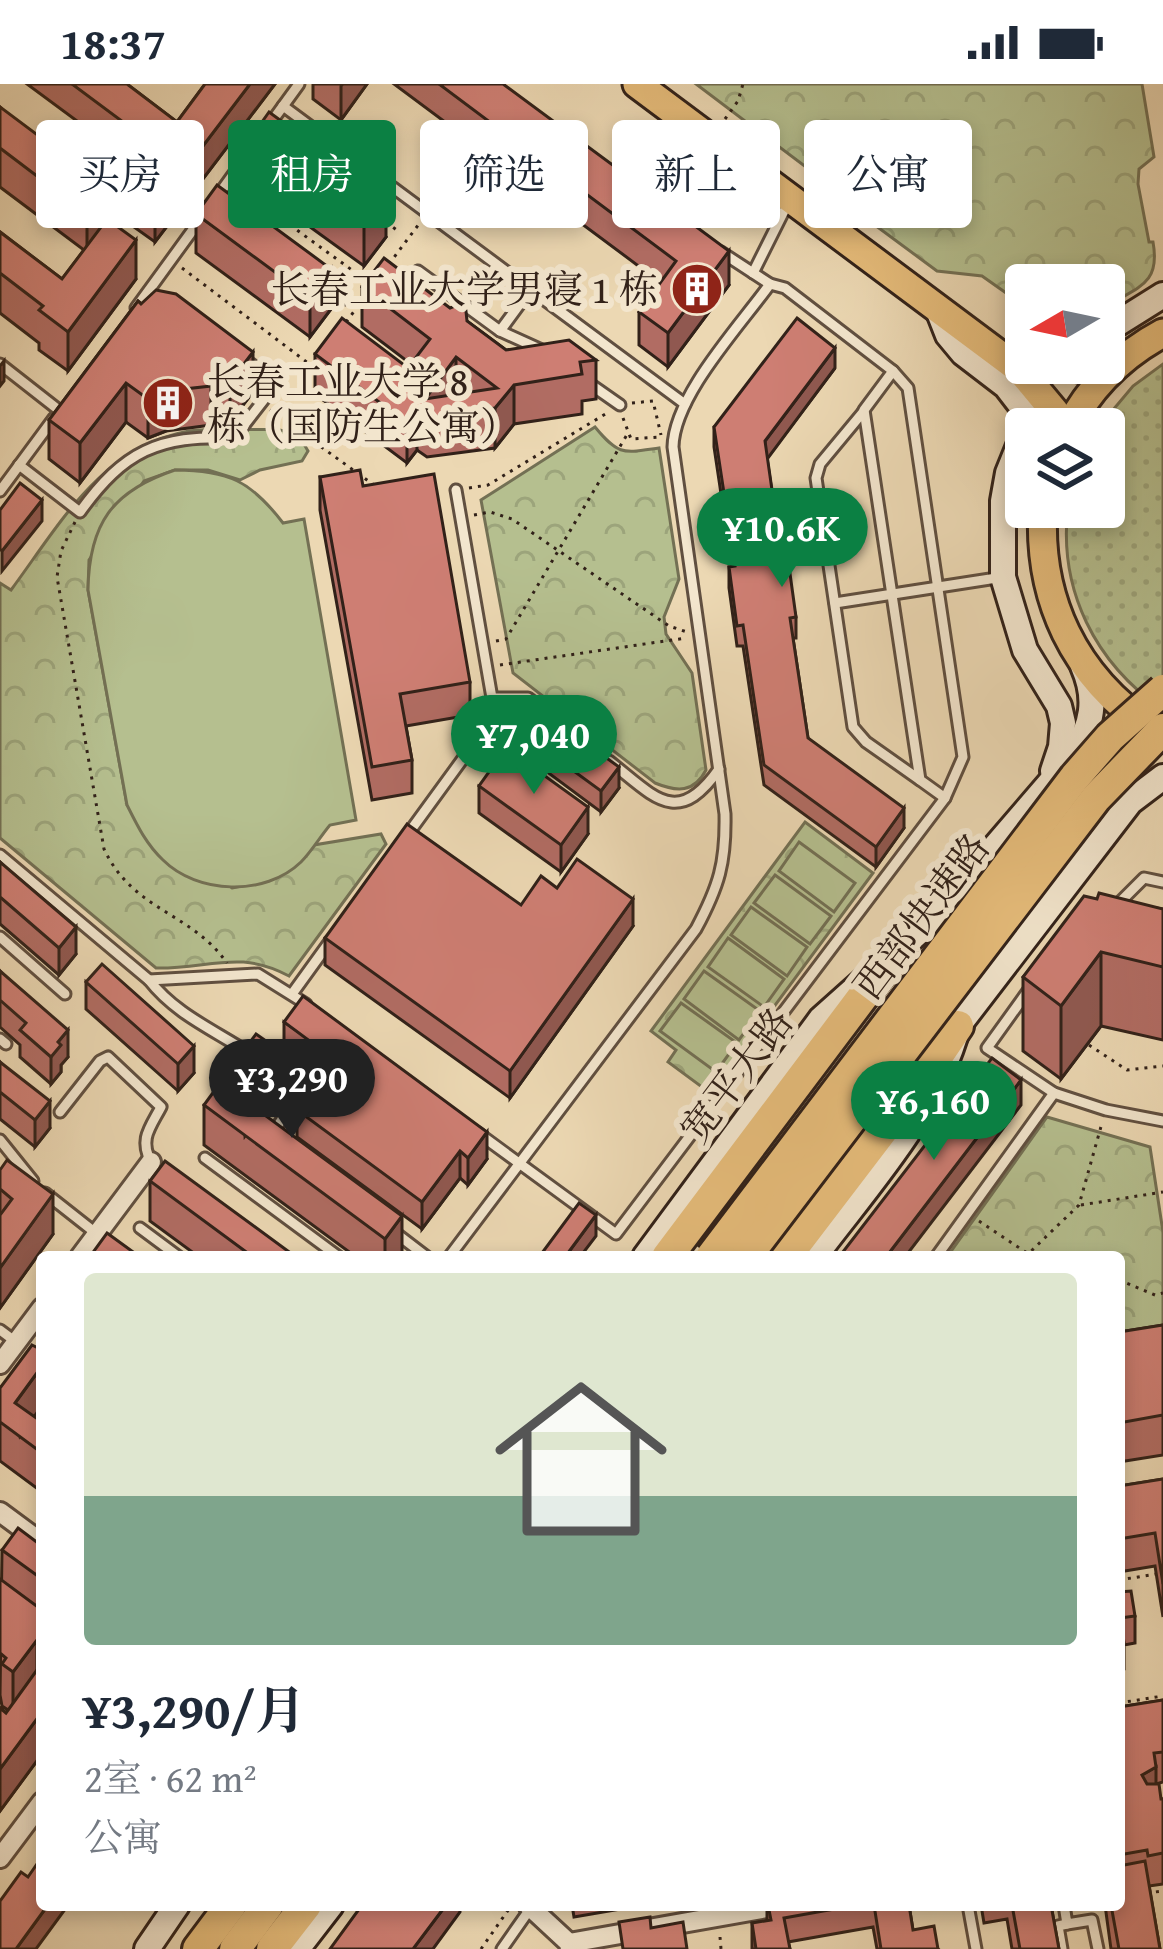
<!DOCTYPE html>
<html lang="zh">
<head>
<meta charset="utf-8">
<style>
  :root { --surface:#fff; --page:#f2f2f3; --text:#1f2937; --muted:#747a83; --accent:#0b8043 }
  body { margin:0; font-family:"Gentium Book Plus","Noto Serif SC",serif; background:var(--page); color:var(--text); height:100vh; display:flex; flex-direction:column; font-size:45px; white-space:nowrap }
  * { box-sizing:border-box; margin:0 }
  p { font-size:39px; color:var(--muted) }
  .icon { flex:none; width:66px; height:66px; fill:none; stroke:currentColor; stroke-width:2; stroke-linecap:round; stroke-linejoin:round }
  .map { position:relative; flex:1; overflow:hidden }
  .side { position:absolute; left:36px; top:1167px; width:1089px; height:660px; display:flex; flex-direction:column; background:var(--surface); border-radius:12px; box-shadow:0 6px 18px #0003 }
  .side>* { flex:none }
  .top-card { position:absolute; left:36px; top:36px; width:1092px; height:108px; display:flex; gap:24px }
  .needle { width:78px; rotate:261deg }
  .buttons { position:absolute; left:1005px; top:180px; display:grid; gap:24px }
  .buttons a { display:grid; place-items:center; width:120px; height:120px; border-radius:12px; background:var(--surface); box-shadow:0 6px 18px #0003; font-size:60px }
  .price { position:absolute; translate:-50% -102px; padding:0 27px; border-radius:42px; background:var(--accent); color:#fff; font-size:39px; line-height:78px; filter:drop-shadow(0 3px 6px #0008) }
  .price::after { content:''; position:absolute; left:50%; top:72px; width:36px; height:27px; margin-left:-18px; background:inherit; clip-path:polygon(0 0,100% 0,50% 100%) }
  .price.current { background:#222; color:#fff }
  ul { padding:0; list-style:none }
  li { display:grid; align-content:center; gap:24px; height:636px; padding:0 48px }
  li span { display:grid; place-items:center; height:372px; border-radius:12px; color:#555 }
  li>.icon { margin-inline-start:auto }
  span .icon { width:216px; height:216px; fill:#fffc; stroke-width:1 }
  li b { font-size:51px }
  .pill { padding:0 42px; border-radius:12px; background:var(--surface); box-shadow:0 6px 18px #0003; font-size:42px; line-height:108px }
  .pill.current { background:var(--accent); color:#fff }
  .status { display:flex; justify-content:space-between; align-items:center; height:84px; padding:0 60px; background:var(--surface); direction:ltr }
  .status svg { height:33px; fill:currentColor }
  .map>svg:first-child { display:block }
  .grass { fill:url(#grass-dots); stroke:#737054; stroke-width:3 }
  .forest { fill:url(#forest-crowns); stroke:#737054; stroke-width:3 }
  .pitch { fill:#b5bf8f; stroke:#737054; stroke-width:3 }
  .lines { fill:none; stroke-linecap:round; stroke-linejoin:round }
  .service-casing { stroke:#604f40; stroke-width:15 }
  .minor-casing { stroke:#604f40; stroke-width:24 }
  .secondary-casing { stroke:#312119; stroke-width:30 }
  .primary-casing { stroke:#312119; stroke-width:33 }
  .trunk-casing { stroke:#312119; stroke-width:36 }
  .path { stroke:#312119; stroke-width:3; stroke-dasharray:3 6; stroke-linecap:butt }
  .service { stroke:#f3e6ce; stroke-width:9 }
  .minor { stroke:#f3e6ce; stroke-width:18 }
  .secondary { stroke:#f3e6ce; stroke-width:24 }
  .primary { stroke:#e6bc7a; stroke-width:27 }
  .trunk { stroke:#e6bc7a; stroke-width:30 }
  .trunk-bridge-casing { stroke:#312119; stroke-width:36; stroke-linecap:butt }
  .trunk-bridge { stroke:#e6bc7a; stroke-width:30 }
  .wall { fill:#b16c63; stroke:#312119; stroke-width:3 }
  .shaded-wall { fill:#905850; stroke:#312119; stroke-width:3 }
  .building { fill:#ce7e73; stroke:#312119; stroke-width:3; fill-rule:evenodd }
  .labels { text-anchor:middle; stroke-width:12; stroke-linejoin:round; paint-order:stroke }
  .poi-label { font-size:39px; fill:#312119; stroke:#f3e6ce; text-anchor:end }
  .street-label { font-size:39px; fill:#312119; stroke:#f3e6ce }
</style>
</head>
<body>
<div class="status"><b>18:37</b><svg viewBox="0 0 49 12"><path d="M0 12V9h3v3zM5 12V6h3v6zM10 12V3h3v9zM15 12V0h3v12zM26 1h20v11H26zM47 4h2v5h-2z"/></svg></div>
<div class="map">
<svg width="1163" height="1865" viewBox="0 0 1163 1865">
  <defs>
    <pattern id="grass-dots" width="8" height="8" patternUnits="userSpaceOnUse" patternTransform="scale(3)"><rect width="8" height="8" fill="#b5bf8f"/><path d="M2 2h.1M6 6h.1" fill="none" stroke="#9ca47b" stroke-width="1.8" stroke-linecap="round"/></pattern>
    <pattern id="forest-crowns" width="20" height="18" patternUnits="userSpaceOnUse" patternTransform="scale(3)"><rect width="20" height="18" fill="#b5bf8f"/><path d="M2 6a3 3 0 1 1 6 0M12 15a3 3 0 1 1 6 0" fill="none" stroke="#9ca47b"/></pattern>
  </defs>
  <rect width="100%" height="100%" fill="#ecd8b3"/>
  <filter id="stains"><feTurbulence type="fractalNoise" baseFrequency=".00167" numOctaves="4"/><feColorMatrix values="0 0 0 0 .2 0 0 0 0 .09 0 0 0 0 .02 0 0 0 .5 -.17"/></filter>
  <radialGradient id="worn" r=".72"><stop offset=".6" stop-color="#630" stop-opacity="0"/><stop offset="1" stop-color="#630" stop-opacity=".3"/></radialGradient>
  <path class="grass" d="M1163,280V626C1095,579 1058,506 1068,423H1104V345H1097L1133,302Z"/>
  <g class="forest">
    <path d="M696,0H1142L1154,73L1139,85L1138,100L1149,158H1153C1161,202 1136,203 1104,224V201H1026V223L982,192L937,187L826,105L814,89Z"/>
    <path d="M595,343C619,372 623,369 659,364L679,495L664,533L666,550L692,589L706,686C694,709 677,708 655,699L513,589L481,416Z"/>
    <path d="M275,345L298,350L308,367L302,377L260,386L240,396L208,386H175L144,397L89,476L88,506L127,721L232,804C267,798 291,790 314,761L381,750L386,760L289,892C239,865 209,885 156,884L0,754V499L11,506C60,440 101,363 189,347C217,343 246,347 275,345Z"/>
    <path d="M805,738L873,789L710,1009L668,978L676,966L651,947Z"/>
    <path d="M1047,1033L1150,1063L1163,1148V1260L1119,1267V1173H947Z"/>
  </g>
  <g class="pitch">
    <path d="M175,386C228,386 251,397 283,439L304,435L356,736L330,741C320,753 311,768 301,778C265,813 197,810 163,776C146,760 137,741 127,721L88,506C89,440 112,407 175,386Z"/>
    <path d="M799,758L855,799L834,828L779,787Z"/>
    <path d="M775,791L831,832L810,860L754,819Z"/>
    <path d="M751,823L807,863L787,892L731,851Z"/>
    <path d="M728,854L784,895L764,923L708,883Z"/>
    <path d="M704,887L760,927L739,956L684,915Z"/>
    <path d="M681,919L737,959L716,988L660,947Z"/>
  </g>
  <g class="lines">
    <g class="service-casing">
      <g id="service">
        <path d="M283,22L685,320"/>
        <path d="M270,40L299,0"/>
        <path d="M217,113L253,63"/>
        <path d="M418,187L500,247L542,266"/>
        <path d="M753,189L788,119"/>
        <path d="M324,200L345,215"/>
        <path d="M136,224L200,136"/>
        <path d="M500,247L530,206"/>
        <path d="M0,280L60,327"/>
        <path d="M893,287L864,326L920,696L945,714"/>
        <path d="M590,300L620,321"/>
        <path d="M864,327L820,380L816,394L853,643L866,658L920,696"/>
        <path d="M19,381L80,428C124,367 158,351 234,354L276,300L246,276"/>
        <path d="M0,407L54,334"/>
        <path d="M835,519L1003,493"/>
        <path d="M492,614H528L596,667"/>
        <path d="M609,677C654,712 677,745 719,685"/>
        <path d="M408,750L483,647L492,614L456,406"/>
        <path d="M0,771L149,896L258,890L306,920"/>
        <path d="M1117,821L1144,794L1163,798"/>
        <path d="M0,853L65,910"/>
        <path d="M149,896C177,932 217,947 255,973"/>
        <path d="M1028,907L987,964L1054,1009L1106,1026L1163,1037"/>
        <path d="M292,910L331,856"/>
        <path d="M0,955L6,960"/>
        <path d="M268,982L285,993L297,1010"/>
        <path d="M60,1028L100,977L108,973L161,1023C150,1044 139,1055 151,1078"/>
        <path d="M274,1048L287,1027"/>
        <path d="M478,1049L616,1150L945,714L963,673L908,304L893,287L785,204L770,200L721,168"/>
        <path d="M0,1056L33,1097"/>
        <path d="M205,1074L339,1173"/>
        <path d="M45,1109L97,1150"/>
        <path d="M140,1144L179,1173"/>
        <path d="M393,1147L427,1173"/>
        <path d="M449,1173L696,845C719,802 726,779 725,730L673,363C674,312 739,243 770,200"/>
        <path d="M936,1173L1054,1009"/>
        <path d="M0,1246L16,1258"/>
        <path d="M968,1821L976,1865"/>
        <path d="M1064,1821L1067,1840L1092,1836L1098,1865"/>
        <path d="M502,1865L530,1825"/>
        <path d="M1062,1865L1058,1842L1067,1840"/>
      </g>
    </g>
    <g class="minor-casing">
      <g id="minor">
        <path d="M80,1173L151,1078"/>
        <path d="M0,1280L42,1224"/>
        <path d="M0,1428L42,1459"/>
        <path d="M0,1774L42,1718"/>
        <path d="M528,1821L569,1859L570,1865"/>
        <path d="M569,1859L784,1821"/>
      </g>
    </g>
    <g class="secondary-casing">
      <g id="secondary">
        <path d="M937,223L948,251L963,269L1006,302L1026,328L1027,342L1008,389L1003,417V493L1025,566L1059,622L1063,639L1061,663L1053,687"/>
        <path d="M1104,248L1163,211"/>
        <path d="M645,1173L821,935L933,835L1074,671C1092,640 1098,616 1083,582"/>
        <path d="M814,1173C868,1101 934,1031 958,942L1130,718L1163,693"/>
        <path d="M147,1865L177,1821"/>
        <path d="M297,1865L331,1821"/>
      </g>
    </g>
    <g class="primary-casing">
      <g id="primary">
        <path d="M637,0L1020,286L1055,328L1058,345"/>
        <path d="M1050,279L1090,286L1118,280"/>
        <path d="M1068,345C1089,304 1122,271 1163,249"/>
        <path d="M1043,423C1037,515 1074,592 1151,644"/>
      </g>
    </g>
    <g class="trunk-casing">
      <g id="trunk">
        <path d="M667,1173L891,875"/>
        <path d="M786,1173L924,992L958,942"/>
        <path d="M198,1865L231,1821"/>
        <path d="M235,1865L268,1821"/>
        <path d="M272,1865L306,1821"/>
      </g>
    </g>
    <g class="path">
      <path d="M725,35L738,17L743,0"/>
      <path d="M239,104L367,197"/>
      <path d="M386,138L398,147"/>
      <path d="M389,180L419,140"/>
      <path d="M182,184L312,282"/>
      <path d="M346,238L362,217"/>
      <path d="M632,319L653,317L661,351"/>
      <path d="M270,326L374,401"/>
      <path d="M277,329L315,279"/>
      <path d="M623,334L631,355L659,353"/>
      <path d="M469,404L488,401L607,329"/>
      <path d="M474,431L490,428L512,435L669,542L687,548"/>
      <path d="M75,438L61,467L57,493L104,765C133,827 191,828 227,879"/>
      <path d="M496,557L506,555L628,349"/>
      <path d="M500,581L686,554"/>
      <path d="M1089,961L1127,986L1163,982"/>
      <path d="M1081,1121L1163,1108"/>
      <path d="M979,1137L1033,1173"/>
      <path d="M1025,1173L1079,1121L1102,1039"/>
      <path d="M1119,1196L1155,1211L1163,1209"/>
      <path d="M1119,1496L1163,1489"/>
      <path d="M1119,1619L1163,1612"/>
      <path d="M1147,1809L1163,1807"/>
      <path d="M474,1821L479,1825"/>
      <path d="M720,1853L721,1865"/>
      <path d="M481,1865L511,1822"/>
    </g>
    <use href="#service" class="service"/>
    <use href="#minor" class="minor"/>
    <use href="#secondary" class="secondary"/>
    <use href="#primary" class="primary"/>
    <use href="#trunk" class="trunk"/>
    <g class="trunk-bridge-casing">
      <g id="trunk-bridge">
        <path d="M711,1173L1075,693L1110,653L1163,606"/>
        <path d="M746,1173L1096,714L1163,645"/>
      </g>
    </g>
    <use href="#trunk-bridge" class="trunk-bridge"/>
  </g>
  <g class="wall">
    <path d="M27,0H127L177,38L205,0H275L155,158L127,138V105L142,85Z"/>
    <path d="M313,0H367L341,36L313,15Z"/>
    <path d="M394,0H503L729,201L668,283L639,261V228L660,198Z"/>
    <path d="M0,23L107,135L136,195L68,287L39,266V259L0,229V148L62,195L84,166L0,103Z"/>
    <path d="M248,58L386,153L364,182L248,98Z"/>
    <path d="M196,130L331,225L310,253L196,169Z"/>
    <path d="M362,203L467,237L506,266L596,276V315L582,317V330L514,340L495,364L427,373L417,366L407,379L315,310V270L408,284L411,280L362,243Z"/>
    <path d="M138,217L253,308L230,338L220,330L211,341L166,347L148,354L126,338L80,399L49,375V336Z"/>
    <path d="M835,284L767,374L782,476L796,533V554H793L808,654L904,744L876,783L764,701L743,562H737L729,504V483H732L714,363V343Z"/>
    <path d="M320,393L363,402L470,598V631L406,642L412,676V709L372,716L320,426Z"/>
    <path d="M515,644L619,704L601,728L515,664Z"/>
    <path d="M479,702L588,750L561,788L479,729Z"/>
    <path d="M0,778L76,870L59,891L0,840Z"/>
    <path d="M557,804L633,842L510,1014L325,881V854L521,821Z"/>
    <path d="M1097,815L1163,825V956L1101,942L1061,995L1023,967V893Z"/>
    <path d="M0,887L68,973L61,981V988L51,1000L20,973V961L0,943Z"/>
    <path d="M86,898L194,989L178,1007L86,925Z"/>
    <path d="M284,938L487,1075L468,1101L460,1094L422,1145L297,1053V1026L321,992L284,965Z"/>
    <path d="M0,978L50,1044L35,1063L0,1035Z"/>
    <path d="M279,1006L262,1029L402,1172L401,1173H356L204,1061V1021Z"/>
    <path d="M0,1086L53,1150L0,1224Z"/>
    <path d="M150,1097L296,1173H199L150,1137Z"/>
    <path d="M42,1241V1322L34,1332L42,1338V1408L0,1377V1304L40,1265V1244Z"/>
    <path d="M1163,1241V1371L1119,1378V1248Z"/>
    <path d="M1163,1395V1533L1155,1482L1119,1488V1402Z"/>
    <path d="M42,1462V1670L0,1727V1624L6,1629L8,1626L2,1622L0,1611L2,1466Z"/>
    <path d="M1119,1508L1135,1532V1559L1124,1561V1585L1119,1586Z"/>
    <path d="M1163,1616V1698L1156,1700L1161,1715H1163V1800L1149,1802L1160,1865H1111L1105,1821H1119V1623Z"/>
    <path d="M572,1821H644L574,1833Z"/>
    <path d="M767,1821H909L913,1846L938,1865H877L873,1843L788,1858L790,1865H752V1839L767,1837Z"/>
    <path d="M981,1821H1051L1059,1865H1012L1007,1835L984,1839Z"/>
  </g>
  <g class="shaded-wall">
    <path d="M250,0H275L155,158V125Z"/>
    <path d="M343,0H367L341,36V2Z"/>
    <path d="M107,103V143L87,169V130Z"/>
    <path d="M386,114V153L364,182V143Z"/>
    <path d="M136,156V195L68,287V248Z"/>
    <path d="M729,167V201L668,283V249Z"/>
    <path d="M331,185V225L310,253V214Z"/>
    <path d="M835,264V284L765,378V357Z"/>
    <path d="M253,268V308L230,338V298Z"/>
    <path d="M456,273V313L425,315Z"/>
    <path d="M4,277V297L0,302V282Z"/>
    <path d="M220,290V330L211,341V302Z"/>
    <path d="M126,299V338L80,399V359Z"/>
    <path d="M514,301V340L495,364V324Z"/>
    <path d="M166,307V347L148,354V315Z"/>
    <path d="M417,326V366L407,379V339Z"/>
    <path d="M42,416V437L2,487V467Z"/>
    <path d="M619,683V704L601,728V707Z"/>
    <path d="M588,723V750L561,788V761Z"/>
    <path d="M904,724V744L876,783V763Z"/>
    <path d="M633,815V842L510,1014V987Z"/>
    <path d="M76,843V870L59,891V864Z"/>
    <path d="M1101,868V942L1061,995V922Z"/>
    <path d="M68,946V973L61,981V988L51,1000V973L58,958Z"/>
    <path d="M194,962V989L178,1007V980Z"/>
    <path d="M279,966V1006L245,1052L243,1015Z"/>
    <path d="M1021,996V1021L905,1173H886Z"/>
    <path d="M50,1017V1044L35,1063V1036Z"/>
    <path d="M487,1048V1075L468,1101V1074Z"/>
    <path d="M460,1067V1094L422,1145V1118Z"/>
    <path d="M53,1110V1150L0,1224V1184Z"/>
    <path d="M596,1131V1152L580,1173H565Z"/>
    <path d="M402,1132V1172L385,1173V1155Z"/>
    <path d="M42,1282V1322L20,1352L15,1319Z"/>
    <path d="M37,1556V1598L13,1630V1588Z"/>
    <path d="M42,1628V1670L0,1727V1685Z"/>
    <path d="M1156,1683V1713L1142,1721V1691Z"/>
    <path d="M48,1821H66V1824L36,1865H16Z"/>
    <path d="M446,1821H460V1828L433,1865H413Z"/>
  </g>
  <g class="building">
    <path d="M72,0H127L177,38L205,0H250L155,125L127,105L158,64Z"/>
    <path d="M439,0H503L729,167L668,249L639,228L676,177Z"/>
    <path d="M0,23L107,103L87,130L0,64Z"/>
    <path d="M269,28L386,114L364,143L248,58Z"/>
    <path d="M217,101L331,185L310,214L196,130Z"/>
    <path d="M107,135L136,156L68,248L39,226L43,222L0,189V148L62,195Z"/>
    <path d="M384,174L450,224L465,218L467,237L506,266L569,256L596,276L580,278L582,290L514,301L495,324L427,334L417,326L407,339L315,270L342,234L408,284L430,255L362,203ZM456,273L497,304L425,315Z"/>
    <path d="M156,206L176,210L253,268L230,298L220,290L211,302L166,307L148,315L126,299L80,359L49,336L138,217L141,220Z"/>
    <path d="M797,234L835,264L765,357L782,476L788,475L796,533L790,534L808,654L904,724L876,763L764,681L743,541L737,542L729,483L735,482L714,343Z"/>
    <path d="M360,386L363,402L434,390L470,598L400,610L412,676L372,683L320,393Z"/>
    <path d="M20,399L42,416L2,467L0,465V426Z"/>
    <path d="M532,620L619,683L601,707L515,644Z"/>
    <path d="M506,664L588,723L561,761L479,702Z"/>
    <path d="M407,740L521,821L541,792L557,804L577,775L633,815L510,987L325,854Z"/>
    <path d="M0,778L76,843L59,864L0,813Z"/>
    <path d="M1099,809L1163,825V883L1101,868L1061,922L1023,893L1084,812L1097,815Z"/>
    <path d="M102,880L194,962L178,980L86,898Z"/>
    <path d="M0,887L68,946L58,958L61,961L51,973L20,946L26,939L0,916Z"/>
    <path d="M303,912L487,1048L468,1074L460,1067L422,1118L297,1026L334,975L284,938Z"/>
    <path d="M256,950L279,966L243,1015L402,1132L385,1155L204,1021Z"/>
    <path d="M992,974L1021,996L886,1173H839Z"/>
    <path d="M0,978L50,1017L35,1036L0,1008Z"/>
    <path d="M7,1076L53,1110L0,1184V1131L12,1115L0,1105V1086Z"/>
    <path d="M165,1077L296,1173H253L150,1097Z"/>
    <path d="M579,1119L596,1131L565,1173H539Z"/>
    <path d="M107,1149L140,1173H94L91,1171Z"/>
    <path d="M1163,1241V1331L1119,1339V1248Z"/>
    <path d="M32,1261L42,1266V1282L15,1319L42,1338V1369L0,1338V1304Z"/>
    <path d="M1163,1395V1500L1155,1449L1119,1455V1402Z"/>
    <path d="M18,1444L42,1462V1495L2,1466Z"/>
    <path d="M0,1495L42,1526V1557L37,1556L13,1588L2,1580L6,1574L0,1569Z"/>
    <path d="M1131,1507L1135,1532L1120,1534L1124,1558L1119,1559V1508Z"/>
    <path d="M42,1579V1628L0,1685V1624L6,1629Z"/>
    <path d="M1163,1616V1668L1154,1669L1156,1683L1142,1691L1147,1700H1159L1161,1715H1163V1769L1148,1772L1147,1766L1119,1771V1623Z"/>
    <path d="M39,1777L42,1779V1821H48L16,1865H0V1817L21,1788L28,1793Z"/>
    <path d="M1145,1777L1160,1865H1119L1111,1821H1119V1782Z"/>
    <path d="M362,1821H446L413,1865H330Z"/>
    <path d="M768,1821H857L784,1834L790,1865H756L752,1839L771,1836Z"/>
    <path d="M874,1821H909L913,1846L934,1842L938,1865H881Z"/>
    <path d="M1012,1821H1051L1059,1865H1020Z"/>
    <path d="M650,1833L651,1844L683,1838L687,1865H623L619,1838Z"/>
  </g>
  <defs>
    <g id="building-disc" transform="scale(2.7)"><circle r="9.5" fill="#8f2418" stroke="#f3e6ce"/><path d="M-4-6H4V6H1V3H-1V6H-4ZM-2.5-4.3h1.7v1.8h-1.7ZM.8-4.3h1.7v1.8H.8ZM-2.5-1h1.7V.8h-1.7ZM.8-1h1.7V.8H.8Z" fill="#fff"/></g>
  </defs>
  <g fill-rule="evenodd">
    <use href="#building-disc" x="697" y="205"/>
    <use href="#building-disc" x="168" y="319"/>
  </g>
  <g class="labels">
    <g class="poi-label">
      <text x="658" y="219">长春工业大学男寝 1 栋</text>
      <text x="207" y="311" text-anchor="start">长春工业大学 8<tspan x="207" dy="45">栋（国防生公寓）</tspan></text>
    </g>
    <g class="street-label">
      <text transform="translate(921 832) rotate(-53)" y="14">西部快速路</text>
      <text transform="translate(736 991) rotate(-53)" y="14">宽平大路</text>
    </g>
  </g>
  <rect width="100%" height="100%" filter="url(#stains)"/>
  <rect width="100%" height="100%" fill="url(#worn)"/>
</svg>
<div class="buttons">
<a><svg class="needle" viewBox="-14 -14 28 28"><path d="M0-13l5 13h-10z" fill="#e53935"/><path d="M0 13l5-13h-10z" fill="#747a83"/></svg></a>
<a><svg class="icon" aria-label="layers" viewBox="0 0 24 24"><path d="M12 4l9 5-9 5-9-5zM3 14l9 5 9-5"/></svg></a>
</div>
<b class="price" style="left:782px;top:506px">¥10.6K</b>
<b class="price" style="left:534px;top:713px">¥7,040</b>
<b class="price current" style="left:292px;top:1057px">¥3,290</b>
<b class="price" style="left:934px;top:1079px">¥6,160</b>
<div class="top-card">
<a class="pill">买房</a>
<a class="pill current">租房</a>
<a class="pill">筛选</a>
<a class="pill">新上</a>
<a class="pill">公寓</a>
</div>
<section class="side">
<ul>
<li><span style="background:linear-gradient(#dfe7d0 60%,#7fa58c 0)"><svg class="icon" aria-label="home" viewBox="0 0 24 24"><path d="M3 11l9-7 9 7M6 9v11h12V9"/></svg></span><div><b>¥3,290/月</b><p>2室 · 62 m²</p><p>公寓</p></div></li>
</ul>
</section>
</div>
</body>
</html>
